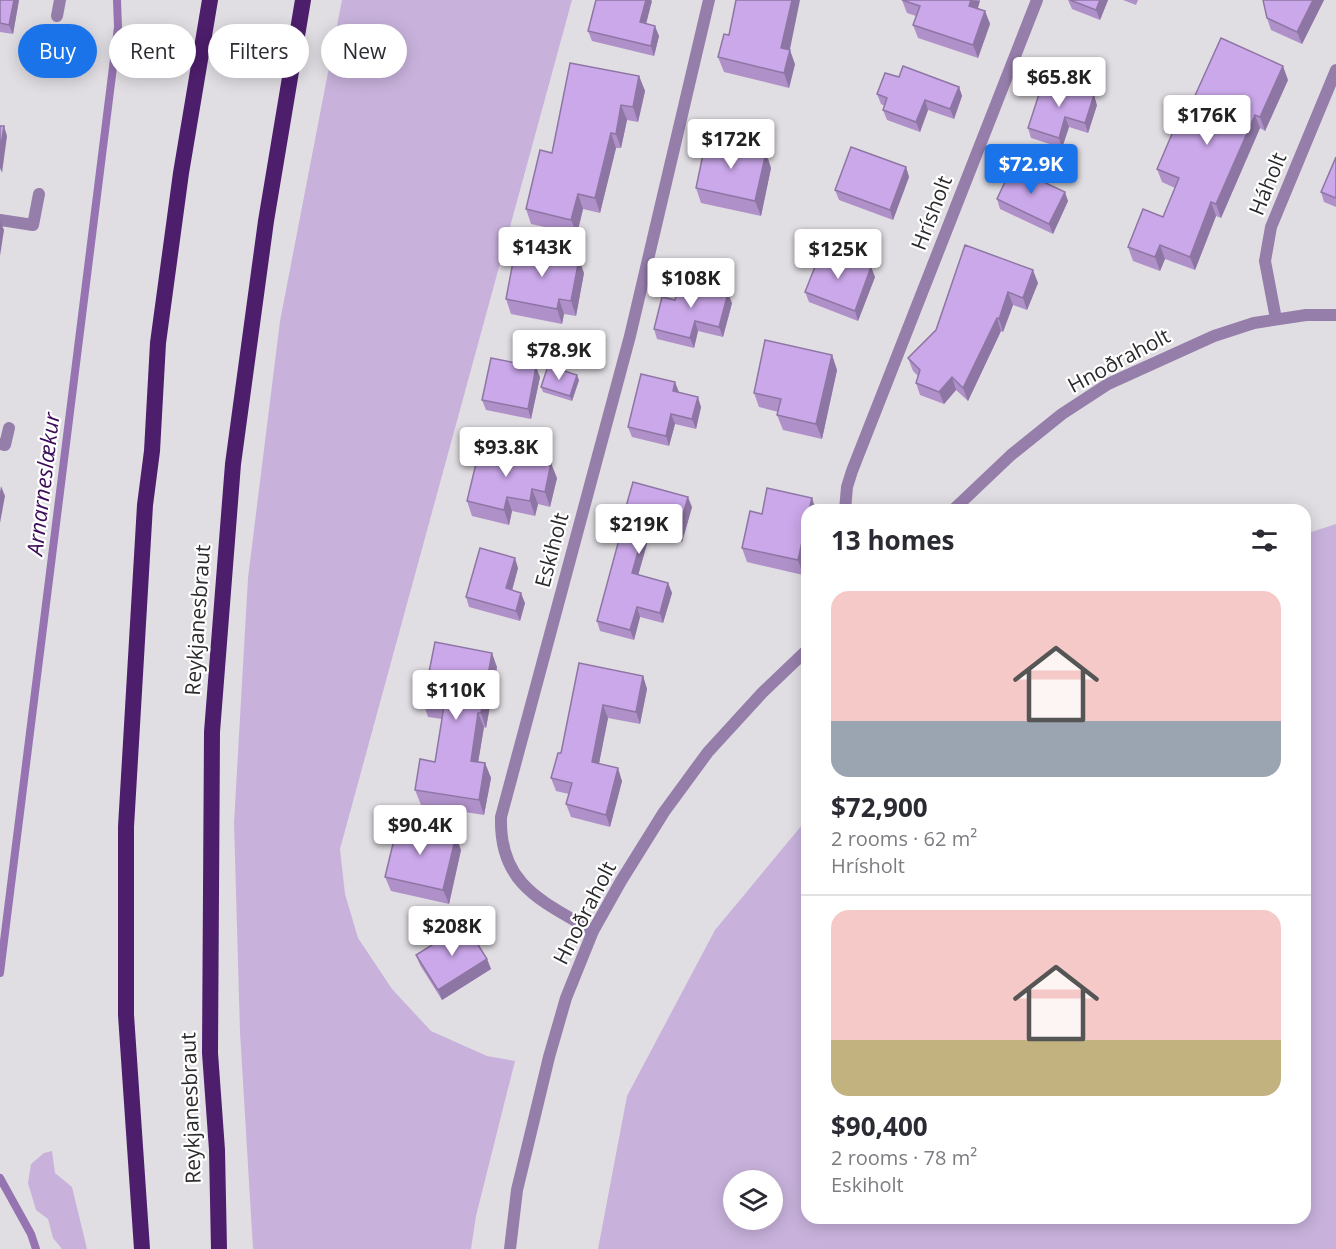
<!DOCTYPE html>
<html lang="en">
<head>
<meta charset="utf-8">
<style>
  :root { --surface:#fff; --page:#f2f2f3; --text:#2b2b33; --muted:#7c7c81; --line:#e1e1e2; --accent:#1a73e8 }
  body { margin:0; font-family:"Open Sans",sans-serif; background:var(--page); color:var(--text); height:100vh; display:flex; flex-direction:column; font-size:22px; white-space:nowrap }
  * { box-sizing:border-box; margin:0 }
  p { font-size:20px; color:var(--muted) }
  .icon { flex:none; width:33px; height:33px; fill:none; stroke:currentColor; stroke-width:2; stroke-linecap:round; stroke-linejoin:round }
  .map { position:relative; flex:1; overflow:hidden }
  .panel { position:absolute; left:801px; top:504px; width:510px; height:720px; display:flex; flex-direction:column; background:var(--surface); border-radius:18px; box-shadow:0 3px 15px #0003 }
  .panel>* { flex:none }
  .banner { position:absolute; left:18px; top:24px; width:570px; height:54px; display:flex; gap:12px }
  .controls { position:absolute; left:723px; top:1170px; display:grid; gap:12px }
  .controls a { display:grid; place-items:center; width:60px; height:60px; border-radius:50%; background:var(--surface); box-shadow:0 3px 15px #0003; font-size:30px }
  .price { position:absolute; translate:-50% -51px; padding:0 14px; border-radius:6px; background:#fff; color:#222; font-size:20px; line-height:39px; filter:drop-shadow(0 2px 3px #0008) }
  .price::after { content:''; position:absolute; left:50%; top:36px; width:18px; height:14px; margin-left:-9px; background:inherit; clip-path:polygon(0 0,100% 0,50% 100%) }
  .price.selected { background:var(--accent); color:#fff }
  ul { padding:0; list-style:none }
  li { display:grid; align-content:center; gap:12px; height:318px; padding:0 30px }
  li+li { border-top:2px solid var(--line) }
  li span { display:grid; place-items:center; height:186px; border-radius:18px; color:#555 }
  li>.icon { margin-inline-start:auto }
  span .icon { width:108px; height:108px; fill:#fffc; stroke-width:1 }
  li b { font-size:26px }
  h2 { display:flex; justify-content:space-between; align-items:center; height:72px; padding:0 30px; font-size:26px }
  .chip { padding:0 21px; border-radius:27px; background:var(--surface); box-shadow:0 3px 15px #0003; font-size:21px; line-height:54px }
  .chip.selected { background:var(--accent); color:#fff }
  .map>svg:first-child { display:block }
  .green { fill:#c8b2dc; fill-rule:evenodd }
  .lines { fill:none; stroke-linecap:round; stroke-linejoin:round }
  .stream { stroke:#9674b2; stroke-width:8 }
  .minor { stroke:#967eab; stroke-width:12 }
  .tertiary { stroke:#967eab; stroke-width:12 }
  .trunk { stroke:#4d1e6c; stroke-width:16 }
  .wall { fill:#af90c9 }
  .shaded-wall { fill:#8e76a4 }
  .building { fill:#cba8ea; stroke:#8e76a4; stroke-width:1.5 }
  .labels { text-anchor:middle; stroke-width:4.5; stroke-linejoin:round; paint-order:stroke }
  .street-label { font-size:21px; fill:#2b2a2d; stroke:#fff }
  .water-label { font-size:22px; font-style:italic; fill:#3c0c59; stroke:#fff }
</style>
</head>
<body>
<div class="map">
<svg width="1336" height="1249" viewBox="0 0 1336 1249">
  <rect width="100%" height="100%" fill="#e1dee3"/>
  <g class="green">
    <path d="M342,0H572L340,849L345,894L358,938L392,989L431,1031L487,1056L515,1061L476,1216L471,1249H253L240,1032L234,823L248,578L280,321Z"/>
    <path d="M1336,524V1249H598L627,1096L715,930L807,819V1218H1305V534ZM772,1180V1220H734V1180Z"/>
    <path d="M52,1151L55,1173L72,1187L87,1249H62L53,1238L48,1219L36,1210L28,1183L31,1164L44,1153Z"/>
  </g>
  <g class="lines">
    <g class="stream">
      <path d="M0,973L118,27L117,0"/>
      <path d="M0,1178L31,1234L36,1249"/>
    </g>
    <g class="minor">
      <path d="M57,16L60,0"/>
      <path d="M0,220L33,225L39,194"/>
      <path d="M1276,319L1265,261L1271,227L1336,70"/>
      <path d="M0,444L5,445L9,428"/>
      <path d="M845,510L847,487L852,471L1037,0"/>
      <path d="M593,931C542,901 499,885 501,817L630,336L709,0"/>
    </g>
    <g class="tertiary">
      <path d="M953,510L1011,455L1062,414L1108,384L1214,336L1254,323L1306,315H1336"/>
      <path d="M510,1249L517,1190L549,1057L566,998L593,931L621,881L664,812L708,752L762,693L807,650"/>
    </g>
    <g class="trunk">
      <path d="M142,1249L126,1015V827L145,505L152,451L158,343L181,173L210,0"/>
      <path d="M219,1249L217,1150L210,1053L212,732L233,464L266,221L303,0"/>
    </g>
  </g>
  <g class="wall">
    <path d="M0,0H19L13,34L0,32Z"/>
    <path d="M596,0H651L646,23L659,36L654,56L592,41L588,31Z"/>
    <path d="M902,0H980L978,8L985,11L990,24L978,58L918,38L913,25L916,16L907,13Z"/>
    <path d="M1068,0H1108L1100,20L1072,9Z"/>
    <path d="M1123,0H1138L1136,5Z"/>
    <path d="M1263,0H1324L1302,44L1271,30L1267,18Z"/>
    <path d="M718,57L795,64L789,88L724,72Z"/>
    <path d="M639,76L645,91L638,122L627,120L621,148H616L600,213L583,209L577,234L531,224L526,209L552,153Z"/>
    <path d="M899,77L959,87L962,96L954,119L928,110L920,132L887,120L883,110L885,106L881,104L877,94Z"/>
    <path d="M1288,80L1265,131L1260,128L1221,218L1216,216L1195,270L1165,259L1160,271L1133,261L1128,247L1163,217L1175,188L1162,182L1157,169Z"/>
    <path d="M1097,105L1088,133L1069,127L1062,148L1031,138L1028,128Z"/>
    <path d="M766,153L771,168L761,216L701,203L696,188Z"/>
    <path d="M1336,157V207L1324,202L1321,192Z"/>
    <path d="M906,167L909,177L893,220L839,200L835,190Z"/>
    <path d="M997,199L1068,201L1053,234L1000,209Z"/>
    <path d="M965,245L1038,283L1027,310L1013,305L1003,332L1001,331L968,401L956,390L944,404L920,395L916,383L918,376L913,371L908,358L936,330Z"/>
    <path d="M871,267L875,277L858,321L809,302L805,292Z"/>
    <path d="M584,273L576,316L564,314L562,324L511,314L506,299Z"/>
    <path d="M675,300L732,303L723,337L698,331L694,348L657,339L654,329Z"/>
    <path d="M832,355L837,370L822,439L783,430L777,415L778,412L759,407L754,393Z"/>
    <path d="M540,377L531,419L486,410L482,400Z"/>
    <path d="M579,380L572,401L543,392L541,387Z"/>
    <path d="M679,392L701,407L696,429L675,424L669,446L632,437L628,427Z"/>
    <path d="M557,478L550,507L538,504L535,516L512,511L509,525L472,516L467,501Z"/>
    <path d="M633,482L692,507L682,542L650,533L638,575L668,583L672,593L663,623L640,617L634,640L600,631L597,621L620,539L618,535Z"/>
    <path d="M812,498L803,575L747,562L742,548L762,514Z"/>
    <path d="M518,568L512,590L525,603L520,621L469,607L466,597Z"/>
    <path d="M579,663L643,676L647,689L640,724L608,718L599,763L622,781L610,827L571,817L566,804L569,794L556,791L551,778L561,753Z"/>
    <path d="M497,667L486,728L484,727L478,762L485,763L491,778L484,815L421,805L415,790L435,762L442,719L428,717L423,702Z"/>
    <path d="M461,850L449,904L391,891L385,877Z"/>
    <path d="M416,955L487,959L491,969L442,1000L420,965Z"/>
  </g>
  <g class="shaded-wall">
    <path d="M14,0H19L13,34L9,25Z"/>
    <path d="M646,0H651L652,1L644,32L640,22Z"/>
    <path d="M792,0H800L789,54L790,50L795,64L789,88L784,73L781,48Z"/>
    <path d="M971,0L980,1L974,19L969,6Z"/>
    <path d="M1100,0H1108L1100,20L1096,10Z"/>
    <path d="M1313,0H1324L1302,44L1297,32Z"/>
    <path d="M985,11L990,24L978,58L973,45Z"/>
    <path d="M655,26L659,36L654,56L651,46Z"/>
    <path d="M1283,66L1288,80L1265,131L1260,117Z"/>
    <path d="M639,76L645,91L638,122L633,107Z"/>
    <path d="M959,87L962,96L954,119L950,109Z"/>
    <path d="M1094,95L1097,105L1088,133L1085,123Z"/>
    <path d="M925,100L928,110L920,132L916,122Z"/>
    <path d="M621,105L627,120L621,148L616,134Z"/>
    <path d="M1255,115L1260,128L1221,218L1216,204Z"/>
    <path d="M1065,117L1069,127L1062,148L1059,138Z"/>
    <path d="M4,126L7,136L2,173L0,168V151Z"/>
    <path d="M611,133L616,148L600,213L595,198Z"/>
    <path d="M766,153L771,168L761,216L755,201Z"/>
    <path d="M906,167L909,177L893,220L890,210Z"/>
    <path d="M1065,192L1068,201L1053,234L1049,224Z"/>
    <path d="M578,194L583,209L577,234L571,220Z"/>
    <path d="M1211,202L1216,216L1195,270L1190,257Z"/>
    <path d="M0,220L4,230L0,256Z"/>
    <path d="M1160,245L1165,259L1160,271L1155,257Z"/>
    <path d="M579,259L584,273L576,316L571,301Z"/>
    <path d="M871,267L875,277L858,321L855,311Z"/>
    <path d="M1033,270L1038,283L1027,310L1023,298Z"/>
    <path d="M1008,292L1013,305L1003,332L999,319Z"/>
    <path d="M728,293L732,303L723,337L719,327Z"/>
    <path d="M559,299L564,314L562,324L557,309Z"/>
    <path d="M997,318L1001,331L968,401L963,388Z"/>
    <path d="M695,321L698,331L694,348L690,338Z"/>
    <path d="M832,355L837,370L822,439L816,424Z"/>
    <path d="M536,367L540,377L531,419L528,409Z"/>
    <path d="M577,375L579,380L572,401L570,396Z"/>
    <path d="M952,377L956,390L944,404L939,392Z"/>
    <path d="M675,382L679,392L673,391Z"/>
    <path d="M698,397L701,407L696,429L692,419Z"/>
    <path d="M671,414L675,424L669,446L666,436Z"/>
    <path d="M551,463L557,478L550,507L545,492Z"/>
    <path d="M1,486L5,496L0,523V492Z"/>
    <path d="M532,489L538,504L535,516L530,501Z"/>
    <path d="M507,497L512,511L509,525L504,510Z"/>
    <path d="M688,497L692,507L682,542L678,532Z"/>
    <path d="M812,498L816,510H809Z"/>
    <path d="M807,520V559L803,575L798,560Z"/>
    <path d="M646,523L650,533L636,583L632,573Z"/>
    <path d="M515,558L518,568L510,598L506,588Z"/>
    <path d="M668,583L672,593L663,623L660,613Z"/>
    <path d="M521,593L525,603L520,621L516,611Z"/>
    <path d="M637,607L640,617L634,640L630,630Z"/>
    <path d="M492,653L497,667L486,728L481,713Z"/>
    <path d="M643,676L647,689L640,724L636,712Z"/>
    <path d="M603,705L608,718L597,774L592,762Z"/>
    <path d="M478,713L484,727L476,775L471,761Z"/>
    <path d="M485,763L491,778L484,815L479,800Z"/>
    <path d="M618,768L622,781L610,827L606,815Z"/>
    <path d="M456,836L461,850L449,904L443,890Z"/>
    <path d="M487,959L491,969L442,1000L438,990Z"/>
  </g>
  <g class="building">
    <path d="M0,0H14L9,25L0,23Z"/>
    <path d="M596,0H646L640,22L655,26L651,46L588,31Z"/>
    <path d="M736,0H792L781,48L790,50L784,73L718,57L724,34L729,35Z"/>
    <path d="M902,0H971L969,6L985,11L973,45L913,25L920,6Z"/>
    <path d="M1070,0H1100L1096,10Z"/>
    <path d="M1263,0H1313L1297,32L1267,18Z"/>
    <path d="M1221,38L1283,66L1260,117L1255,115L1216,204L1211,202L1190,257L1160,245L1155,257L1128,247L1143,209L1163,217L1179,178L1157,169L1178,120L1183,122Z"/>
    <path d="M570,63L639,76L633,107L621,105L616,134L611,133L595,198L578,194L571,220L526,209L540,150L552,153Z"/>
    <path d="M903,66L959,87L950,109L925,100L916,122L883,110L887,98L877,94L885,73L899,77Z"/>
    <path d="M1044,79L1094,95L1085,123L1065,117L1059,138L1028,128Z"/>
    <path d="M0,126H4L0,151Z"/>
    <path d="M706,140L766,153L755,201L696,188Z"/>
    <path d="M851,147L906,167L890,210L835,190Z"/>
    <path d="M1336,157V198L1321,192Z"/>
    <path d="M1012,167L1065,192L1049,224L997,199Z"/>
    <path d="M965,245L1033,270L1023,298L1008,292L999,319L997,318L963,388L952,377L939,392L916,383L920,370L908,358L936,330Z"/>
    <path d="M516,246L579,259L571,301L559,299L557,309L506,299Z"/>
    <path d="M822,249L871,267L855,311L805,292Z"/>
    <path d="M680,281L728,293L719,327L695,321L690,338L654,329L662,297L675,300Z"/>
    <path d="M765,340L832,355L816,424L777,415L781,399L754,393Z"/>
    <path d="M491,358L536,367L528,409L482,400Z"/>
    <path d="M548,366L577,375L570,396L541,387Z"/>
    <path d="M641,374L675,382L673,391L698,397L692,419L671,414L666,436L628,427Z"/>
    <path d="M480,447L551,463L545,492L532,489L530,501L507,497L504,510L467,501Z"/>
    <path d="M633,482L688,497L678,532L646,523L632,573L668,583L660,613L637,607L630,630L597,621L620,536L618,535Z"/>
    <path d="M767,488L812,498L809,510H807V520L798,560L742,548L750,511L762,514Z"/>
    <path d="M480,548L515,558L506,588L521,593L516,611L466,597Z"/>
    <path d="M435,642L492,653L481,713H478L471,761L485,763L479,800L415,790L420,759L435,762L444,706L423,702Z"/>
    <path d="M579,663L643,676L636,712L603,705L592,762L618,768L606,815L566,804L572,783L551,778L558,753H561Z"/>
    <path d="M398,823L456,836L443,890L385,877Z"/>
    <path d="M465,924L487,959L438,990L416,955Z"/>
  </g>
  <g class="labels">
    <g class="street-label">
      <text transform="translate(1268 184) rotate(-68)" y="7">Háholt</text>
      <text transform="translate(932 213) rotate(-69)" y="7">Hrísholt</text>
      <text transform="translate(1119 361) rotate(-28)" y="7">Hnoðraholt</text>
      <text transform="translate(552 550) rotate(-75)" y="7">Eskiholt</text>
      <text transform="translate(198 620) rotate(-86)" y="7">Reykjanesbraut</text>
      <text transform="translate(585 913) rotate(-63)" y="7">Hnoðraholt</text>
      <text transform="translate(191 1108) rotate(-92)" y="7">Reykjanesbraut</text>
    </g>
    <g class="water-label">
      <text transform="translate(43 484) rotate(-83)" y="8">Arnarneslækur</text>
    </g>
  </g>
</svg>
<div class="controls">
<a><svg class="icon" aria-label="layers" viewBox="0 0 24 24"><path d="M12 4l9 5-9 5-9-5zM3 14l9 5 9-5"/></svg></a>
</div>
<b class="price" style="left:1059px;top:108px">$65.8K</b>
<b class="price" style="left:1207px;top:146px">$176K</b>
<b class="price" style="left:731px;top:170px">$172K</b>
<b class="price selected" style="left:1031px;top:195px">$72.9K</b>
<b class="price" style="left:542px;top:278px">$143K</b>
<b class="price" style="left:838px;top:280px">$125K</b>
<b class="price" style="left:691px;top:309px">$108K</b>
<b class="price" style="left:559px;top:381px">$78.9K</b>
<b class="price" style="left:506px;top:478px">$93.8K</b>
<b class="price" style="left:639px;top:555px">$219K</b>
<b class="price" style="left:456px;top:721px">$110K</b>
<b class="price" style="left:420px;top:856px">$90.4K</b>
<b class="price" style="left:452px;top:957px">$208K</b>
<div class="banner">
<a class="chip selected">Buy</a>
<a class="chip">Rent</a>
<a class="chip">Filters</a>
<a class="chip">New</a>
</div>
<section class="panel">
<h2>13 homes<svg class="icon" aria-label="filters" viewBox="0 0 24 24"><path d="M4 7h16M4 17h16"/><circle cx="9" cy="7" r="2"/><circle cx="15" cy="17" r="2"/></svg></h2>
<ul>
<li><span style="background:linear-gradient(#f6c9c9 70%,#9aa5b1 0)"><svg class="icon" aria-label="home" viewBox="0 0 24 24"><path d="M3 11l9-7 9 7M6 9v11h12V9"/></svg></span><div><b>$72,900</b><p>2 rooms · 62 m²</p><p>Hrísholt</p></div></li>
<li><span style="background:linear-gradient(#f6c9c9 70%,#c2b280 0)"><svg class="icon" aria-label="home" viewBox="0 0 24 24"><path d="M3 11l9-7 9 7M6 9v11h12V9"/></svg></span><div><b>$90,400</b><p>2 rooms · 78 m²</p><p>Eskiholt</p></div></li>
</ul>
</section>
</div>
</body>
</html>
